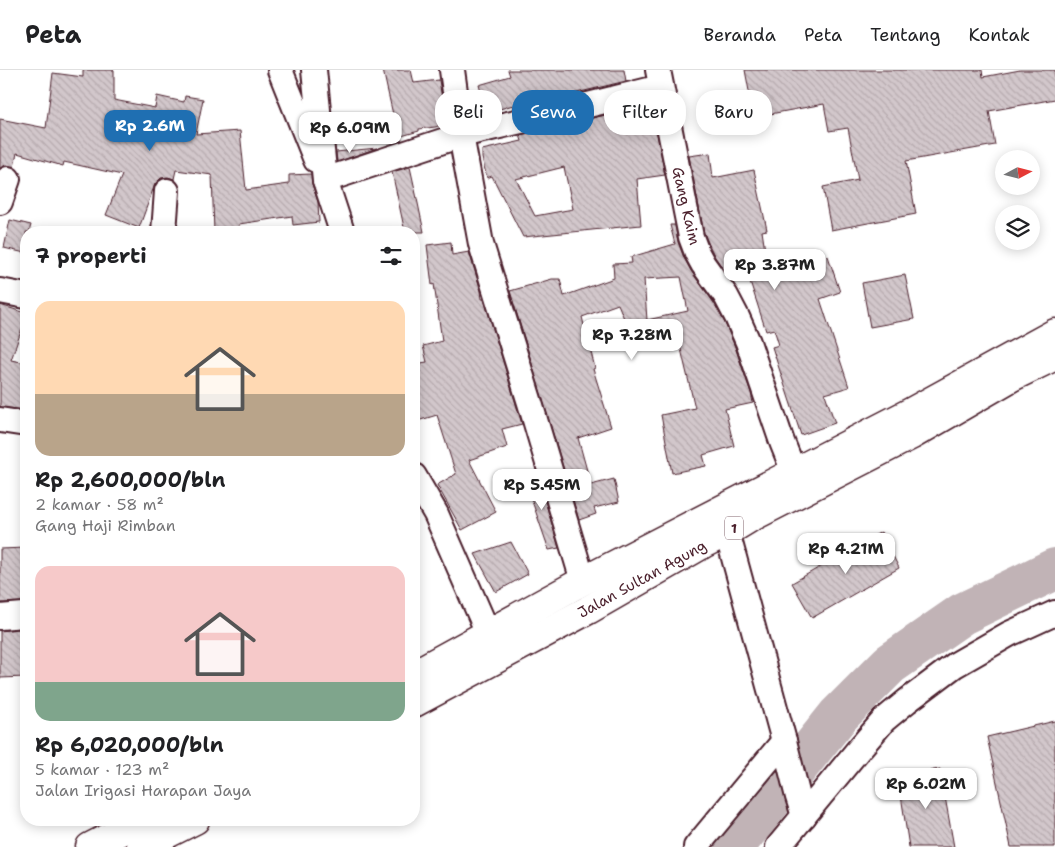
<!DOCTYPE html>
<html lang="id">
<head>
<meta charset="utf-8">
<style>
  :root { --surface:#fff; --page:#f6f6f6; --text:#202124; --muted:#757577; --line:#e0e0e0; --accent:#1f6fb2 }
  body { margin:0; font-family:"Shantell Sans",sans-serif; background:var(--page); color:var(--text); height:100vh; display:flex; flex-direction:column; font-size:19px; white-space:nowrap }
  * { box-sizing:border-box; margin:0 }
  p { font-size:16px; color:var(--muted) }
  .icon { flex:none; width:28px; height:28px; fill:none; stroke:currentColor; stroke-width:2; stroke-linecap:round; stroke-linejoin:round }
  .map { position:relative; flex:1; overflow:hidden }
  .drawer { position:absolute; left:20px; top:156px; width:400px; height:600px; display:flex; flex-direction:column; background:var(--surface); border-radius:20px; box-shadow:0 2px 12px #0003 }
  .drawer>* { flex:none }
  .hud { position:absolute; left:435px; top:20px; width:475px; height:45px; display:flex; gap:10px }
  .needle { width:32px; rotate:83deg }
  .controls { position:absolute; left:995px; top:80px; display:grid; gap:10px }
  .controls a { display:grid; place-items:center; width:45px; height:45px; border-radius:50%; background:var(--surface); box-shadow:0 2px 12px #0003; font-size:25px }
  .price { position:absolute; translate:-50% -42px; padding:0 11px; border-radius:10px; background:#fff; color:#222; font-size:16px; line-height:32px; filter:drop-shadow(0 1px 2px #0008) }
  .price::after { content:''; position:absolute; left:50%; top:30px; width:15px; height:11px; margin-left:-8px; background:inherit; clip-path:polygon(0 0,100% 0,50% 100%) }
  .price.selected { background:var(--accent); color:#fff }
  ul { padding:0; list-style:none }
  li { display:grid; align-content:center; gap:10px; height:265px; padding:0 15px }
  li span { display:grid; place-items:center; height:155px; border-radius:15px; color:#555 }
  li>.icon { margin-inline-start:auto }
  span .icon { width:90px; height:90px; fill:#fffc; stroke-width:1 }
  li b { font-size:21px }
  h2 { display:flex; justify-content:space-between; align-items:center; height:60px; padding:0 15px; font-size:21px }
  .chip { padding:0 18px; border-radius:20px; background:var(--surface); box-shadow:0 2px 12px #0003; font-size:18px; line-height:45px }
  .chip.selected { background:var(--accent); color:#fff }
  header { display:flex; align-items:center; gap:30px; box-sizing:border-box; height:70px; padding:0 25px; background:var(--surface); border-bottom:1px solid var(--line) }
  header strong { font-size:24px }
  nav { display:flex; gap:28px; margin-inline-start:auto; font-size:18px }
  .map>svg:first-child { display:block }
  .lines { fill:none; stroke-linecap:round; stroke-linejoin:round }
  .river { stroke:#c1b3b6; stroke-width:42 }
  .building { fill:url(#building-back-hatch); stroke:#4a1f2b; fill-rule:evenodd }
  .minor-casing { stroke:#4a1f2b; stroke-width:28 }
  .highway-casing { stroke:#4a1f2b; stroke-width:31 }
  .minor { stroke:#fff; stroke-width:24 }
  .highway { stroke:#fff; stroke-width:28 }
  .labels { text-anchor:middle; stroke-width:4.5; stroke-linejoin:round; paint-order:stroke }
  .shield { fill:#fff; stroke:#80626b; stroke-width:1 }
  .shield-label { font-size:14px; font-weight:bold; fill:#4a1f2b }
  .street-label { font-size:15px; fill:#4a1f2b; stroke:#fff }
</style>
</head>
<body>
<header>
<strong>Peta</strong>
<nav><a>Beranda</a><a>Peta</a><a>Tentang</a><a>Kontak</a></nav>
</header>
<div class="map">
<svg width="1055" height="777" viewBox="0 0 1055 777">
  <defs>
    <pattern id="building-back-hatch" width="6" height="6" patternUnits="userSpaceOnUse" patternTransform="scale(1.25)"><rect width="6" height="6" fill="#d2c7cb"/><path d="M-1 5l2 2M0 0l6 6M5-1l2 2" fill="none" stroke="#b6aaae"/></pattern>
  </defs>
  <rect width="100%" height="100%" fill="#fff"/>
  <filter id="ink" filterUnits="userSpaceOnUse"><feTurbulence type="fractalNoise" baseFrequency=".02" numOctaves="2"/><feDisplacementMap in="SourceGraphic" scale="10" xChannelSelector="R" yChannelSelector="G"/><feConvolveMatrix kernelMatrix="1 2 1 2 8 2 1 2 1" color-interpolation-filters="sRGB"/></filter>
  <g filter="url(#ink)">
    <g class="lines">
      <path class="river" d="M733,777L839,645L890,594L962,544L1055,499"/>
    </g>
    <g class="building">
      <path d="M83,0H114V30L155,38L157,26L184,32L185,26L203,29L196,64L240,61L246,120L289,114V105L311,104L312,114L318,132L319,152L293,155L292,146L239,154V162H214L212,105L176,100L174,109L168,107L161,108L155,114L139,158L106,145L122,105L64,92L63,96L17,83L14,97L6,95L0,98V49L46,58L53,3L83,7Z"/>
      <path d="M383,0H411L414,13L439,10L446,54L435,57L419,59V61L398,67Z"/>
      <path d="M508,0H624L626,11L514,38L513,35L487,43L479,15L510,6Z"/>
      <path d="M745,0H982L983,7L1020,0H1055V29L989,41L995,75L906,91L916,144L831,160L823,117L858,110L848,58L829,61L824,34L754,47Z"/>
      <path d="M652,38L665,105L637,109L641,155L523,167L492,106L487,108L482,88V80L522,71L520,65L631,39V40ZM564,97L573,139L535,146L516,109Z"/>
      <path d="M377,78L337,92L336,82Z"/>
      <path d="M710,83L713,108L754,100L767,160L762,161L769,207L828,186L840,222L820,229L849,317L825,324L835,353L801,365L772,277L779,275L774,259L766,261L748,205L731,210L715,187L710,177L704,163L689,86Z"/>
      <path d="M410,97L416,124L424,162H405L392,102Z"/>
      <path d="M10,150L31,155L29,162H26V177L25,183L4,178Z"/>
      <path d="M670,155H675L678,172L684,188L691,201L714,233L725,253L735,277L751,323L753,333L725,339L734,376L703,385L706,396L672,403L661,345L695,338L676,258L635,275L618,234L582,247L595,298L593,299L611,357L578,368L591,415L614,409L619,432L594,438L596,444L579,450L510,221L552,209H560L564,226L614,208L613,194L632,193L631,187L675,174ZM681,207L688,241L647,250L644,209Z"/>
      <path d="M451,172L452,185L469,182L481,221L482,229H484L522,354L502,359L507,377L469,390L496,442L462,460L437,415L456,404L437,345L414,352V294L427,292L423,276L442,271L434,214L432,215L427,175Z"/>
      <path d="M905,205L914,249L870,257L862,213Z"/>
      <path d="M0,235L26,243V247L11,290L26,293V340L0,337Z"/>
      <path d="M537,404L559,478L549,480L524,408Z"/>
      <path d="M881,462L899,498L812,548L792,513Z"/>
      <path d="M511,472L528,504L496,522L475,484Z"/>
      <path d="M26,478V532L0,533V479Z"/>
      <path d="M26,558V607L0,608V561Z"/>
      <path d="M1055,651V777H1011L987,667Z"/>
      <path d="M940,699L954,777H909L898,706Z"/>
    </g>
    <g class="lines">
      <g class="minor-casing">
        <g id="minor">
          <path d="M280,0L316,90"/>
          <path d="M314,0L325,110L342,162"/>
          <path d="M452,0L461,65L481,174L530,333L583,511"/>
          <path d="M658,0L691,167L697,183L703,194L726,226L737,247L748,272L782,372L794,402"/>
          <path d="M325,110L461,65L572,39L661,17"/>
          <path d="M0,132L8,109"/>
          <path d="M164,162L167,121"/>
          <path d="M0,221L26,226"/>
          <path d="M0,350L26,354"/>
          <path d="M414,406L436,444L488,563"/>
          <path d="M727,462L784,671L798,727L804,746"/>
          <path d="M0,547L24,545"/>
          <path d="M696,777L784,671"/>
          <path d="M778,777L859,679L884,650L907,631L955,595L1009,564L1055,543"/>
        </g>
      </g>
      <g class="highway-casing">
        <g id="highway">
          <path d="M414,604L583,511L909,343L1055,263"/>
          <path d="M414,633L588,540L703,474L727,462L750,448L912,365L1012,307L1055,286"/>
          <path d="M90,777L143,750"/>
          <path d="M141,777L195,750"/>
        </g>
      </g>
      <use href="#minor" class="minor"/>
      <use href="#highway" class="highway"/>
    </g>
  </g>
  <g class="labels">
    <rect class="shield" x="725" y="446.5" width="18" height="23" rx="4"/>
    <g class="shield-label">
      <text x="734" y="463">1</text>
    </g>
    <g class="street-label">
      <text transform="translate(686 136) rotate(77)" y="5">Gang Kaim</text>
      <text transform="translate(642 509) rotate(-29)" y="5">Jalan Sultan Agung</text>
    </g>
  </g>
</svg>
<div class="controls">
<a><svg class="needle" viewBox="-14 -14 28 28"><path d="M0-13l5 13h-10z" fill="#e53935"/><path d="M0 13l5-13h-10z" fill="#757577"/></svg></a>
<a><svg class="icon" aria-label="layers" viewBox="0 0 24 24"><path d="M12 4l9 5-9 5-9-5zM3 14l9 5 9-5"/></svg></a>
</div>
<b class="price selected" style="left:150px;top:82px">Rp 2.6M</b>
<b class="price" style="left:350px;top:84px">Rp 6.09M</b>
<b class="price" style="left:775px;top:221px">Rp 3.87M</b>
<b class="price" style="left:632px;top:291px">Rp 7.28M</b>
<b class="price" style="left:542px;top:441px">Rp 5.45M</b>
<b class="price" style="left:846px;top:505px">Rp 4.21M</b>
<b class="price" style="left:926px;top:740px">Rp 6.02M</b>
<div class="hud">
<a class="chip">Beli</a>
<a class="chip selected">Sewa</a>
<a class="chip">Filter</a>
<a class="chip">Baru</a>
</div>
<section class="drawer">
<h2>7 properti<svg class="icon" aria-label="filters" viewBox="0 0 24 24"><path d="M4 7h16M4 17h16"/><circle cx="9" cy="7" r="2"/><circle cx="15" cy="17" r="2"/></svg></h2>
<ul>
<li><span style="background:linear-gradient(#ffd9b3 60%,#b9a48a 0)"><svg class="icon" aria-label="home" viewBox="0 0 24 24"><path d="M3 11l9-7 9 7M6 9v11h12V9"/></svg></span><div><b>Rp 2,600,000/bln</b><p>2 kamar · 58 m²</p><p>Gang Haji Rimban</p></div></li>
<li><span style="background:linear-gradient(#f6c9c9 75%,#7fa58c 0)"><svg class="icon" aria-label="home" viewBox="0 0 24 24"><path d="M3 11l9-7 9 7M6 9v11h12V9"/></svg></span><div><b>Rp 6,020,000/bln</b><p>5 kamar · 123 m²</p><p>Jalan Irigasi Harapan Jaya</p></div></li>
</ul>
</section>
</div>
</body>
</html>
